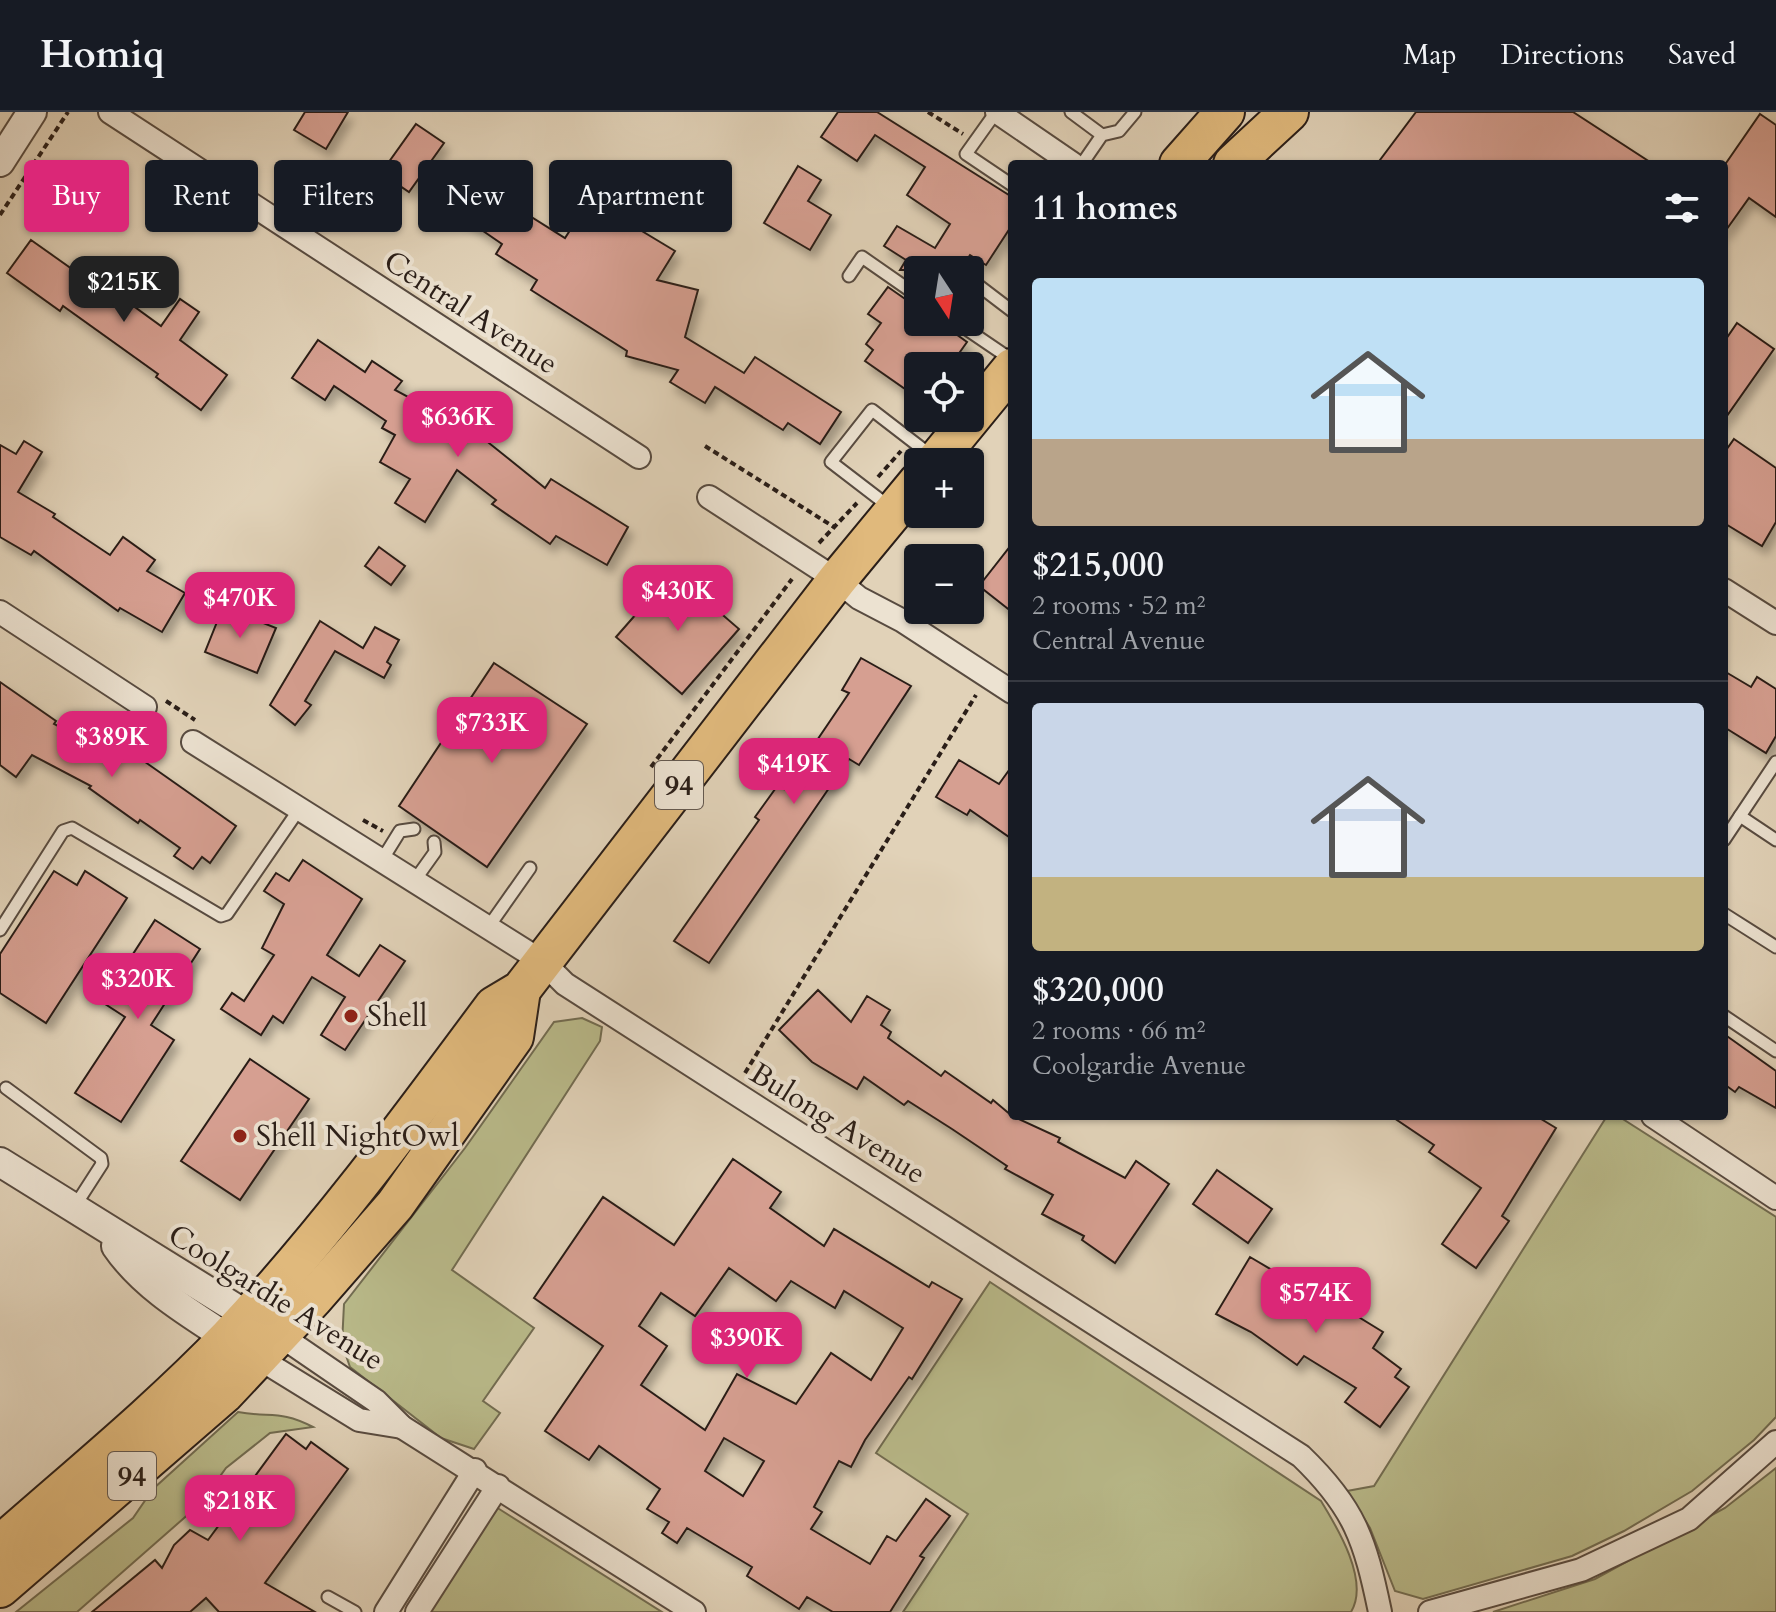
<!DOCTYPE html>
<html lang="en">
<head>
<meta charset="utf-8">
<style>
  :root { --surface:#171b24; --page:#242831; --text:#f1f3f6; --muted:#9ea1a6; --line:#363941; --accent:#db2777 }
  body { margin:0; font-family:Cardo,serif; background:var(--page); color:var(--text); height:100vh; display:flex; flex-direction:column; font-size:30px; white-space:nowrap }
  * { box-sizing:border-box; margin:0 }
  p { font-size:26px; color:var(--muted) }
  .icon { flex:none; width:44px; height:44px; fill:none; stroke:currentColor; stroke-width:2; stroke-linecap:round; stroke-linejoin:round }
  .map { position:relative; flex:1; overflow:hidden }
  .panel { position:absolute; left:1008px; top:48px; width:720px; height:960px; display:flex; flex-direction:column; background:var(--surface); border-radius:8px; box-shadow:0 2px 6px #0004 }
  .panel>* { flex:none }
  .top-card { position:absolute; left:24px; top:48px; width:760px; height:72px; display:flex; gap:16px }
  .needle { width:52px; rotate:168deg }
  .tools { position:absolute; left:904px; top:144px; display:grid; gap:16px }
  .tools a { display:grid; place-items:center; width:80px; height:80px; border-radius:8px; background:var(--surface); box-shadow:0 2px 6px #0004; font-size:40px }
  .price { position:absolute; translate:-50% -68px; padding:0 18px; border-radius:16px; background:var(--accent); color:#fff; font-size:26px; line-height:52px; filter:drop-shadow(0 2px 4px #0008) }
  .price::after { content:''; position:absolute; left:50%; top:48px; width:24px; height:18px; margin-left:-12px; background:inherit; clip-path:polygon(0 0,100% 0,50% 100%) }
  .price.current { background:#222; color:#fff }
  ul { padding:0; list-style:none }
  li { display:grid; align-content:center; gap:16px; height:424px; padding:0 24px }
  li+li { border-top:2px solid var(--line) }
  li span { display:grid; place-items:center; height:248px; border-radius:8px; color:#555 }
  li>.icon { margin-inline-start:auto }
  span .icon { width:144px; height:144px; fill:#fffc; stroke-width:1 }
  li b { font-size:34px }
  h2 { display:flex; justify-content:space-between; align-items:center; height:96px; padding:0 24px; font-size:34px }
  .chip { padding:0 28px; border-radius:8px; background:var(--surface); box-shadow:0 2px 6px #0004; font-size:28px; line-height:72px }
  .chip.current { background:var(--accent); color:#fff }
  header { display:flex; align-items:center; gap:48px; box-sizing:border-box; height:112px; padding:0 40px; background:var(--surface); border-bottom:2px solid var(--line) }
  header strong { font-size:38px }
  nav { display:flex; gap:44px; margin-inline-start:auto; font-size:28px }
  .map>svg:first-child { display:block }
  .green { fill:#b9ba8a; stroke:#726c51; stroke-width:2 }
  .building { fill:#d69f91; stroke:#2a1e18; stroke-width:2; fill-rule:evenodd; filter:url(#shadow) }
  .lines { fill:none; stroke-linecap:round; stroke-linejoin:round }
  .service-casing { stroke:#584b40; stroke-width:15 }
  .minor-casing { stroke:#584b40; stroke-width:26 }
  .tertiary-casing { stroke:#584b40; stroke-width:32 }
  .trunk-casing { stroke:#2a1e18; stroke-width:42 }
  .path { stroke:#2a1e18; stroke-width:4; stroke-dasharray:6 4; stroke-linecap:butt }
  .service { stroke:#ece2d1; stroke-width:11 }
  .minor { stroke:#ece2d1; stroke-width:22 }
  .tertiary { stroke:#ece2d1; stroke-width:28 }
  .trunk { stroke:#e0b97c; stroke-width:38 }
  .poi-dot { fill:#8f2418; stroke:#ece2d1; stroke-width:3 }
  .labels { text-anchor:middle; stroke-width:8; stroke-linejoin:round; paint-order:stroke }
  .shield { fill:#ece2d1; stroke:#645950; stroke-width:2 }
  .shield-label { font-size:28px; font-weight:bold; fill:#2a1e18 }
  .street-label { font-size:30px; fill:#2a1e18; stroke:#ece2d1 }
  .poi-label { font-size:30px; fill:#2a1e18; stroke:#ece2d1; text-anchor:start }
</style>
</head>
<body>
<header>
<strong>Homiq</strong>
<nav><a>Map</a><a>Directions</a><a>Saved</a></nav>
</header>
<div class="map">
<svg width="1776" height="1500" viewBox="0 0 1776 1500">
  <defs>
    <filter id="shadow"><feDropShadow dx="5" dy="8" stdDeviation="4" flood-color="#0004"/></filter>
  </defs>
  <rect width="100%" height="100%" fill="#e1d2b8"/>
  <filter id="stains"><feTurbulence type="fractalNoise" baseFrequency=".0025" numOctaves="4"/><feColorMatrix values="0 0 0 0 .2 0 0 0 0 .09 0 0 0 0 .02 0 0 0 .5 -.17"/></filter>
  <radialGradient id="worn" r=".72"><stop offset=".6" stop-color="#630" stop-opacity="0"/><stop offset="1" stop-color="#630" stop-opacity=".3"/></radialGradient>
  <g class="green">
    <path d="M582,906L602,915L600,929L452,1158L534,1216L483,1289L500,1301L474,1337L441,1326L350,1255L342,1232L344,1192L465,1036L554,910Z"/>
    <path d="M1607,1004H1618L1776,1105V1305L1754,1328L1692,1379L1624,1419L1572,1444L1423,1487L1395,1479L1370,1416L1347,1379L1374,1374Z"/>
    <path d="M990,1170L1321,1389C1337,1415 1370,1469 1351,1500H903L968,1402L876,1341Z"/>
    <path d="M238,1300C271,1306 280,1298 313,1315L270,1321L226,1356L200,1392L77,1500H16L133,1406L153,1377Z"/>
    <path d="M1776,1356V1500H1493L1595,1467L1725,1396Z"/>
    <path d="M496,1395L662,1500H427Z"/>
  </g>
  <g class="building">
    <path d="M305,0H348L326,37L294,18Z"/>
    <path d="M838,0H877L1012,85V113L986,153L970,143L960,158H900L906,148L884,134L897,114L935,136L950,112L907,83L925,55L875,23L857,49L821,25Z"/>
    <path d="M1416,0H1573L1653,52H1377Z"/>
    <path d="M1760,2L1776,13V105L1749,86L1724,121V54Z"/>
    <path d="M416,12L444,31L409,80L381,61Z"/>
    <path d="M798,54L821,68L808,89L831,103L810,138L764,111Z"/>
    <path d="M630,55L651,72L622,107L675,139L657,168L698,178L685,225L744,261L755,245L841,300L820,332L788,311L783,318L715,275L705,291L670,270L678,258L626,244L627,239L531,178L537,168L496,142L502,132L454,99L480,62L518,89L514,94L565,126L586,93L595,98Z"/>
    <path d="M31,128L96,174L99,169L161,214L180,187L199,200L180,228L227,263L201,298L156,265L158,262L63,194L60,199L7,161Z"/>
    <path d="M888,175L918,196V210H939L967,230L950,254H918V286L865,249L873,238L866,232L881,211L868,202Z"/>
    <path d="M1737,211L1774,237L1724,308V230Z"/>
    <path d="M318,228L365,260L372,249L402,269L395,278L479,323L545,376L551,367L628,415L607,453L556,424L550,432L492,392L496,388L457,358L425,410L395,391L410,367L380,350L395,323L382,316L386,309L334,274L325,288L292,266Z"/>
    <path d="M1734,327L1776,356V410L1762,434L1724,411V341Z"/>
    <path d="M24,329L42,340L18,380L55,402L53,405L110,443L123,425L155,448L147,459L185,481L162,520L120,496L118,499L34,439L31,443L0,425V333L16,342Z"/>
    <path d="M1012,432V500L979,474Z"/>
    <path d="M379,435L405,454L391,473L365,454Z"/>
    <path d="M673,460L739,517L682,582L616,525Z"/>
    <path d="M223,495L276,516L257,561L205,540Z"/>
    <path d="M320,509L363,536L375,515L399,528L387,550L391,553L384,566L335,539L305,589L311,593L295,613L270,593Z"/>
    <path d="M861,546L911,574L859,653L849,647L709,851L674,829L759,708L755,705L778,673L784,677L849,581L842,578Z"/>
    <path d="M494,551L587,612L487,755L399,694Z"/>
    <path d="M1724,559L1751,575L1757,565L1776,577V624L1766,641L1724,615Z"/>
    <path d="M0,570L56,609L54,612L113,643L121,633L236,714L210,751L202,745L193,757L174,744L180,736L140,708L138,711L89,676L91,674L32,643L16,665L0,653Z"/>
    <path d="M959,648L999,672L1012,654V727L970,698L967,703L936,685Z"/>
    <path d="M303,748L362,787L327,843L359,864L380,833L405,849L345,938L321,923L345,885L312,865L283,911L273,904L261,923L221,897L232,881L244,889L274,843L262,836L284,792L264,779L276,761L289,769Z"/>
    <path d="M54,759L77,773L85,759L127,786L46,911L0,881V842Z"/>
    <path d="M155,808L200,837L151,913L174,928L121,1010L75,981L125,905L102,890Z"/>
    <path d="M818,878L851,910L867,884L890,898L881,913L891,920L888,926L941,964L945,959L991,991L993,988L1012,1004L1060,1026L1058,1030L1125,1066L1136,1049L1169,1072L1115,1151L1082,1128L1084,1124L1042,1102L1053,1083L1005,1057L1007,1054L952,1017L908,989L904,993L864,965L857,977L812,950L779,918Z"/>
    <path d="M1724,922L1776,959V996L1739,975L1735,980L1724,972Z"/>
    <path d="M250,947L309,987L240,1088L181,1049Z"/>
    <path d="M1391,1004H1536L1556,1016L1502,1104L1509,1109L1476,1156L1442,1132L1481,1076L1429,1040L1434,1033Z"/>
    <path d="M733,1047L781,1080L770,1096L824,1134L834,1117L929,1175L932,1170L962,1187L912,1267L909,1265L865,1328L851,1355L839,1349L814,1395L822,1400L811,1417L870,1452L887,1424L896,1429L926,1387L950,1404L920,1444L924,1446L890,1500H833L807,1485L799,1497L747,1464L752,1455L687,1416L677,1431L662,1421L669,1410L647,1397L660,1377L599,1334L589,1348L545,1319L603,1234L534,1186L603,1085L674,1133ZM729,1156L776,1189L791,1169L835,1196L844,1179L903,1216L871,1268L831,1241L796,1292L737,1262L705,1318L641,1273L667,1234L639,1214L661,1181L695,1204ZM724,1326L764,1349L743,1384L705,1359Z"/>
    <path d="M1217,1058L1272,1097L1248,1131L1193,1092Z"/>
    <path d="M1250,1145L1304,1177L1310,1168L1334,1185L1331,1188L1383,1220L1373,1236L1401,1257L1395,1265L1409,1275L1380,1315L1345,1290L1356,1276L1304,1244L1297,1253L1251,1220L1216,1202Z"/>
    <path d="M286,1322L306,1337L311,1330L348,1357L265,1471L315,1500H219L206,1486L190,1500H92L155,1448L162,1456L174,1433L190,1418L208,1428Z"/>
  </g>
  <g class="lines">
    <g class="service-casing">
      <g id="service">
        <path d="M996,0L966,42L1012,73"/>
        <path d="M1071,0L1102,23"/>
        <path d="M1082,52L1102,23L1119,19L1135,0"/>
        <path d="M849,164L862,145L918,184"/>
        <path d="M970,167L1012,199"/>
        <path d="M956,210L1012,248"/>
        <path d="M891,396L831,350L872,298L933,345"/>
        <path d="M1740,704L1776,728"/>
        <path d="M1724,728L1776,650"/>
        <path d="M382,748L400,719L414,717"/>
        <path d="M415,768L435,740L434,730"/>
        <path d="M1724,802L1776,835"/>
        <path d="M487,817L530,756"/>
        <path d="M0,818L63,719L72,716L221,804L227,802L300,696"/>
        <path d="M1724,904L1776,939"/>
        <path d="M6,976L101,1046L102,1052L73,1097"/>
        <path d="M328,1485L355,1500"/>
      </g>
    </g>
    <g class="minor-casing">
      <g id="minor">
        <path d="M110,0L639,345"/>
        <path d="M997,0L1073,52"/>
        <path d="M709,385L837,468L859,486L903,509L1012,580"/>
        <path d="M1724,478L1776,511"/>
        <path d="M0,500L145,595"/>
        <path d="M193,630L543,850L565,872L1301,1344C1355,1396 1365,1428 1380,1500"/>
        <path d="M1653,1004L1776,1086"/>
        <path d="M281,1224L376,1289L402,1315L694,1500"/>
        <path d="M260,1247L359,1308L402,1315"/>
        <path d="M386,1500L475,1358"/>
        <path d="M417,1500L498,1374"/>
        <path d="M1430,1500L1581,1458L1689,1407L1776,1330"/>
      </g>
    </g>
    <g class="tertiary-casing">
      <g id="tertiary">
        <path d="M0,50L32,0"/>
        <path d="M0,1050L264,1214"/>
        <path d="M116,1134C146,1178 198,1206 241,1235"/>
      </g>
    </g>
    <g class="trunk-casing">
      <g id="trunk">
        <path d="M1179,52L1225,0"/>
        <path d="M1233,52L1289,0"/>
        <path d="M935,350L1012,256"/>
        <path d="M0,1433C77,1365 158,1299 229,1225C326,1122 410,1007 494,894L521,878L837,468L918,370"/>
        <path d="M0,1476L224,1282L313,1187L395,1093L514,925L521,878"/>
      </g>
    </g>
    <g class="path">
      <path d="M928,0L963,22"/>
      <path d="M0,103L68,0"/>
      <path d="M919,316L928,306"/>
      <path d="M705,334L834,415"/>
      <path d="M878,365L901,339"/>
      <path d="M819,431L857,391"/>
      <path d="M166,589L195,608"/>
      <path d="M651,655L792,467"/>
      <path d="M363,708L383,719"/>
      <path d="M745,961L976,583"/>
    </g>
    <use href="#service" class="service"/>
    <use href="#minor" class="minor"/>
    <use href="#tertiary" class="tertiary"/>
    <use href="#trunk" class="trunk"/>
  </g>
  <g class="poi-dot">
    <circle cx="351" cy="904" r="8"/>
    <circle cx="240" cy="1024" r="8"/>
  </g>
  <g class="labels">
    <g class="shield">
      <rect x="655" y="649" width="48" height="48" rx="6"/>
      <rect x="108" y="1340" width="48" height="48" rx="6"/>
    </g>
    <g class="shield-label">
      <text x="679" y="683">94</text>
      <text x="132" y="1374">94</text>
    </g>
    <g class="street-label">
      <text transform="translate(471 200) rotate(33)" y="10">Central Avenue</text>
      <text transform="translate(838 1011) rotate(32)" y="10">Bulong Avenue</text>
      <text transform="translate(276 1185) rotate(32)" y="10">Coolgardie Avenue</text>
    </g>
    <g class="poi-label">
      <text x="367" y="914">Shell</text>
      <text x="256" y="1034">Shell NightOwl</text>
    </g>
  </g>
  <rect width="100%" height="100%" filter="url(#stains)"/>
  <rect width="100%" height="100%" fill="url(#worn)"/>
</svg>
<div class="tools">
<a><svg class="needle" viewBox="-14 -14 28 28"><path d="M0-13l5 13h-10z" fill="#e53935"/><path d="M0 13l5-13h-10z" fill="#9ea1a6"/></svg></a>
<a><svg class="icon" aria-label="locate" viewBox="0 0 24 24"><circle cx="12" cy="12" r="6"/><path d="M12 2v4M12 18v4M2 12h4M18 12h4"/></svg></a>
<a>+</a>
<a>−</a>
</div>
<b class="price current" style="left:124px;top:212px">$215K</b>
<b class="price" style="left:458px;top:347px">$636K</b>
<b class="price" style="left:678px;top:521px">$430K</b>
<b class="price" style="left:240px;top:528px">$470K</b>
<b class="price" style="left:492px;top:653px">$733K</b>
<b class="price" style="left:112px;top:667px">$389K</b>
<b class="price" style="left:794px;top:694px">$419K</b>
<b class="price" style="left:138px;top:909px">$320K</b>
<b class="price" style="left:1316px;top:1223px">$574K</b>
<b class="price" style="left:747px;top:1268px">$390K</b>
<b class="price" style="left:240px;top:1431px">$218K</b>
<div class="top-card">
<a class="chip current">Buy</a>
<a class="chip">Rent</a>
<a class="chip">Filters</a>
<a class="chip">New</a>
<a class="chip">Apartment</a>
</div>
<section class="panel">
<h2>11 homes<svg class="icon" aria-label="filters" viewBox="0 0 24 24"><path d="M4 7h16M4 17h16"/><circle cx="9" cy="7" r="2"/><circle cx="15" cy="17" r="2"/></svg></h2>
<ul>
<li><span style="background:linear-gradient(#bfe0f5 65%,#b9a48a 0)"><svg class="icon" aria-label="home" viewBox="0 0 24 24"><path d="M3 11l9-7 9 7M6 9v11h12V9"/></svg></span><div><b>$215,000</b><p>2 rooms · 52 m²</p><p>Central Avenue</p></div></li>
<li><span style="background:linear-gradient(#c9d6e8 70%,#c2b280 0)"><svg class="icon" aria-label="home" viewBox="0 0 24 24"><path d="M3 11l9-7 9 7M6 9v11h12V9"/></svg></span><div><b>$320,000</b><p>2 rooms · 66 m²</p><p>Coolgardie Avenue</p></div></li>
</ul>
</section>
</div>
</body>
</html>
